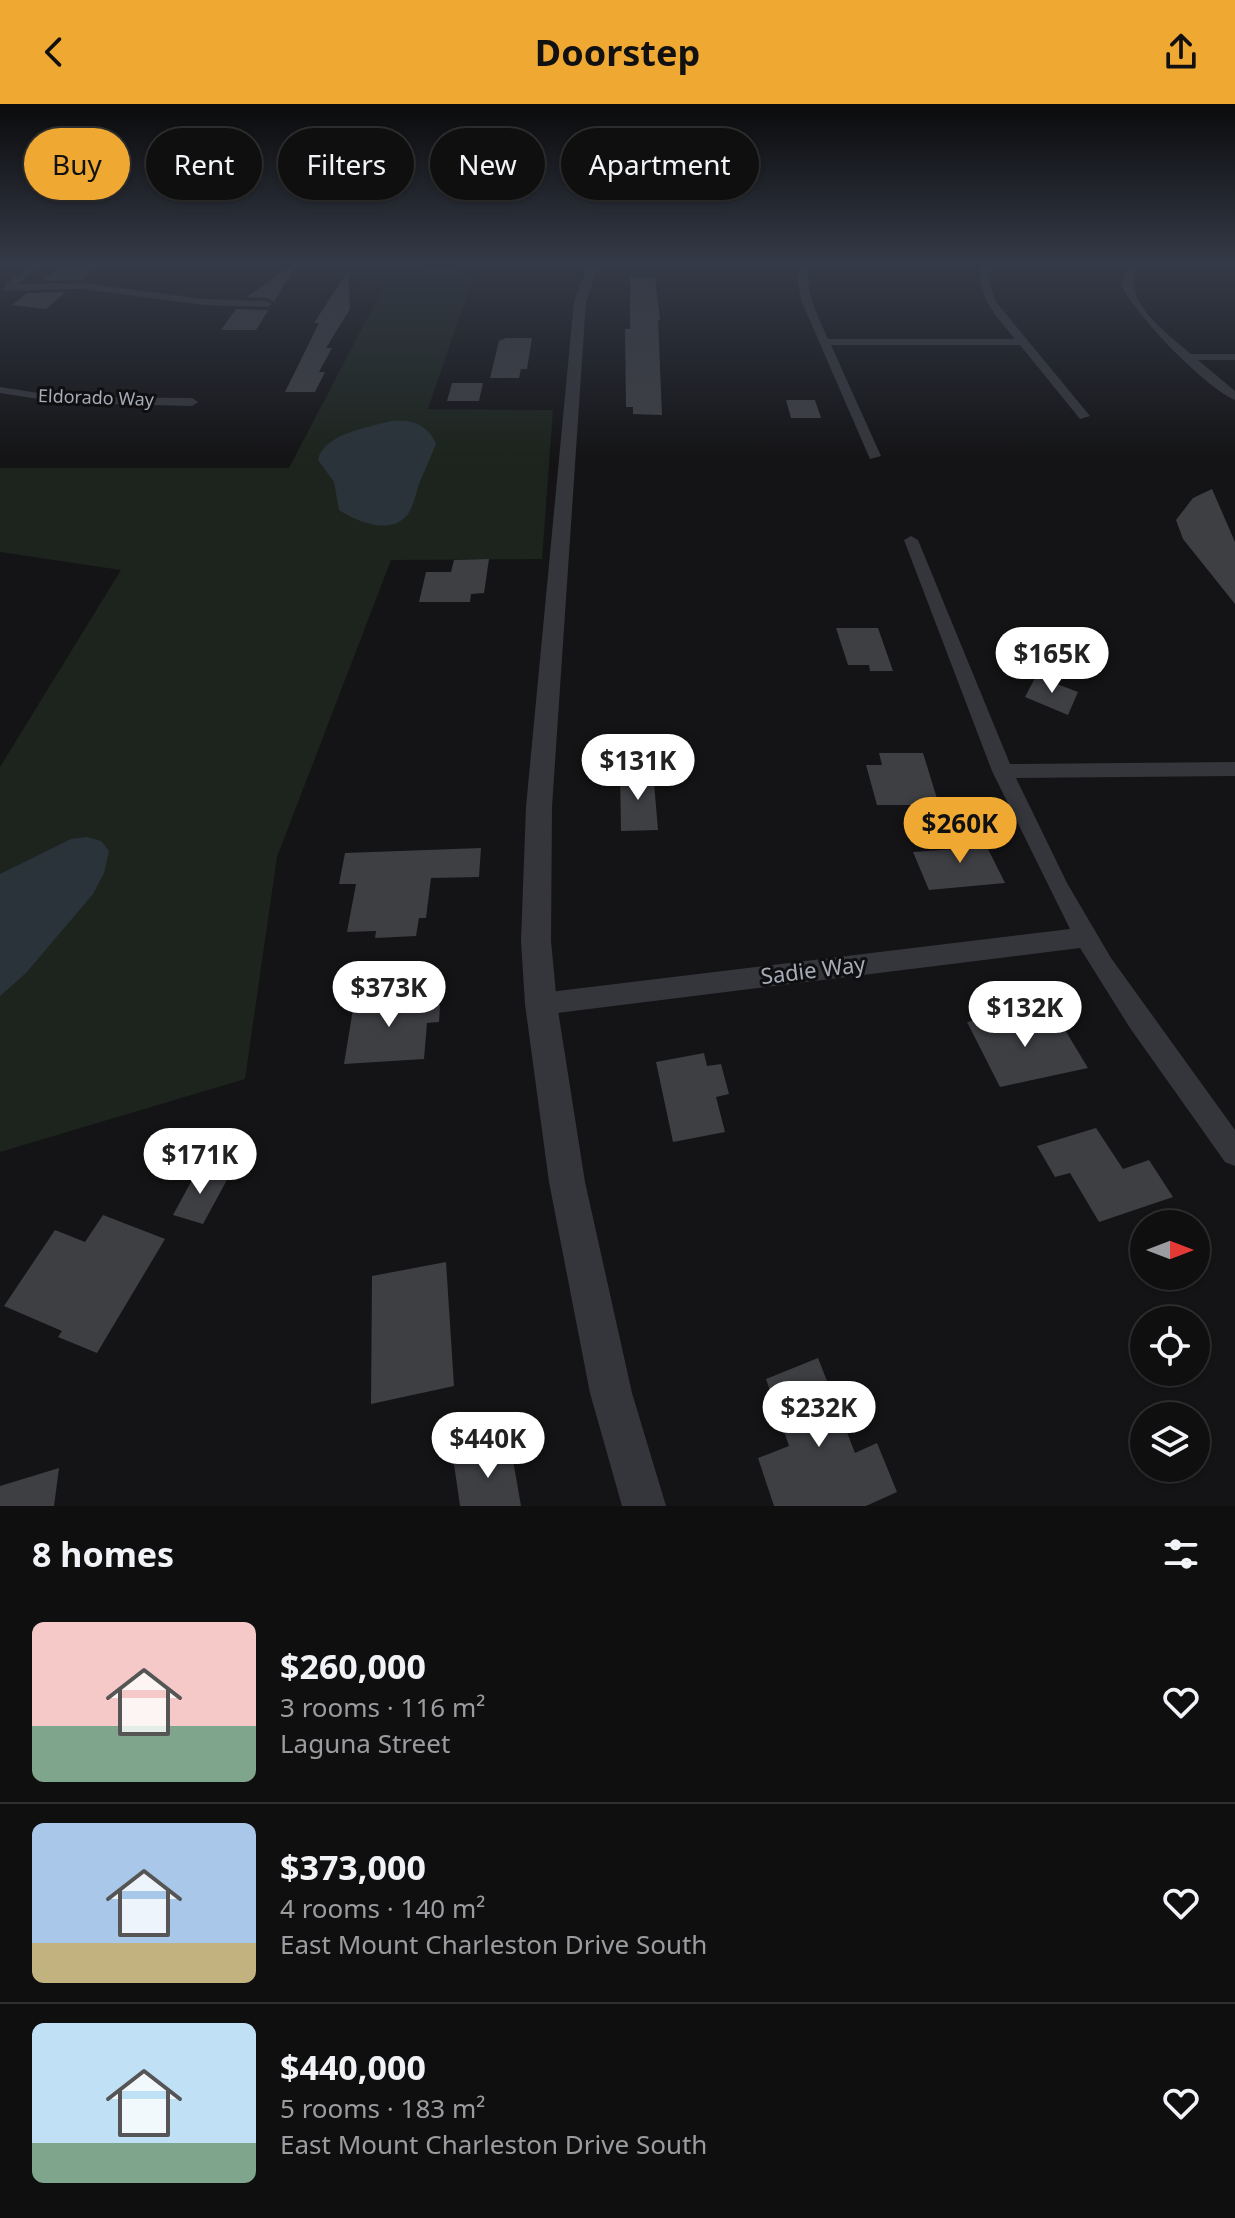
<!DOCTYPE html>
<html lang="en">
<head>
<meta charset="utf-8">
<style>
  :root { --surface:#0f0f10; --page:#181819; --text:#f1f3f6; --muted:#9b9c9f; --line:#2f2f30; --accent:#efa933 }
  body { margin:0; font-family:"Noto Sans",sans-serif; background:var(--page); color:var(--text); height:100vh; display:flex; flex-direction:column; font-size:30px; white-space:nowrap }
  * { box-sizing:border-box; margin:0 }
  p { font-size:26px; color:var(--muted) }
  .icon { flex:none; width:44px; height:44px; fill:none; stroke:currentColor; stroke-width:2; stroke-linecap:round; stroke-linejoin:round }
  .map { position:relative; height:1402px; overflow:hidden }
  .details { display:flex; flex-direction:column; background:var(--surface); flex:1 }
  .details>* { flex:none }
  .banner { position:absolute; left:24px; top:24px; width:800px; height:72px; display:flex; gap:16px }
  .needle { width:52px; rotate:90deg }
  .fabs { position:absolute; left:1130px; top:1106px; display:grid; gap:16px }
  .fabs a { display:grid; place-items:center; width:80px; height:80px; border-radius:50%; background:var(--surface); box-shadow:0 2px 6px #0004,0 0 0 2px var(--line); font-size:40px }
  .price { position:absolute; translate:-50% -68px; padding:0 18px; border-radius:28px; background:#fff; color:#222; font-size:26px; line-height:52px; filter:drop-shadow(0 2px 4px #0008) }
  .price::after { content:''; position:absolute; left:50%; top:48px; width:24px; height:18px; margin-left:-12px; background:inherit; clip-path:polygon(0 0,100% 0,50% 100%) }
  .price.selected { background:var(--accent); color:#111 }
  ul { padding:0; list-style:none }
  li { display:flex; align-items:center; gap:24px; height:200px; padding:0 32px }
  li+li { border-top:2px solid var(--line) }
  li span { display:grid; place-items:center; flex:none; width:224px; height:160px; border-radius:12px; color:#555 }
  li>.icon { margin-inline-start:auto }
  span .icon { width:96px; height:96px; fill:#fffc; stroke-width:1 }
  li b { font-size:34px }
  h2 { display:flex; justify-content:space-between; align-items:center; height:96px; padding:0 32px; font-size:34px }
  .chip { padding:0 28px; border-radius:36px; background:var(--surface); box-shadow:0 2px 6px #0004,0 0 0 2px var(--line); font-size:28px; line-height:72px }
  .chip.selected { background:var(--accent); color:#111 }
  header { display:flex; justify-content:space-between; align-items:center; height:104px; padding:0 32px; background:var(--accent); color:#111; font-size:36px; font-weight:700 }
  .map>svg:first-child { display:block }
  .green { fill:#1c241d }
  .water { fill:#2a3339 }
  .building { fill:#3e3f43 }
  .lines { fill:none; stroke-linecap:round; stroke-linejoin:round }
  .minor { fill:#35363b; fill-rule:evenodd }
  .tertiary { fill:#35363b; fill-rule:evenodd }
  .labels { text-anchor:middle; stroke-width:6; stroke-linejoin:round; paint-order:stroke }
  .far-street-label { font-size:18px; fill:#a6abb6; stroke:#0f0f11 }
  .street-label { font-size:22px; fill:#a6abb6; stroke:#0f0f11 }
</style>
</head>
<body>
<header><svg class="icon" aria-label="back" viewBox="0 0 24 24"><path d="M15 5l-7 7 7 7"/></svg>Doorstep<svg class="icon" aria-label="share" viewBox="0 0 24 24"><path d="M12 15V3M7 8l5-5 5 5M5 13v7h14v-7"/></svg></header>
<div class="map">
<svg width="1235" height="1402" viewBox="0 0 1235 1402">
  <rect width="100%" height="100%" fill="#141416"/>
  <path class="green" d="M249,158H417L474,171L428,305L553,306L542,455L391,456L277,753L245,975L0,1048V663L121,466L0,448V364H289L383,184L321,167Z"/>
  <g class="water">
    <path d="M392,317C413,315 428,321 436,340C431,352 426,364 421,375C416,386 415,400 408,410C392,432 357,418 339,406L334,378L318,356C323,330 369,323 392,317Z"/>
    <path d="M87,733L101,737L109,747L104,769L93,790L26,869L0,892V770L71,735Z"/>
  </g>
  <g class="building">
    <path d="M102,158L81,176L43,177L66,159Z"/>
    <path d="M297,158L274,198L267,194L246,193Z"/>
    <path d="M348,167L350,205L326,244H332L319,268H325L315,288H285L319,219H314Z"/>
    <path d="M630,173H655L660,216H658L662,311L633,310V303H626L625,225H630Z"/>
    <path d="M66,188L46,205L12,201L27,189Z"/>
    <path d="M236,205L267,206L269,205L256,226H221Z"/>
    <path d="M506,234H532L527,265H521L519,274H490L499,237Z"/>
    <path d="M452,279H483L479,297H447Z"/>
    <path d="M786,296H815L821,314H791Z"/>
    <path d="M1212,385L1235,438V500L1183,435L1176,416L1193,394Z"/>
    <path d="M489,455L484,489L471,490L470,498H419L426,468H451L454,456Z"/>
    <path d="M836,524H878L893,567H870L869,561H848Z"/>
    <path d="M1036,572L1078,588L1068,611L1025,593Z"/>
    <path d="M879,649H923L939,701H877L866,661H882Z"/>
    <path d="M653,667L658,726L621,727L620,668Z"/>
    <path d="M980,729L1005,779L929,786L913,748L955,745L949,732Z"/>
    <path d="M481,744L479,773L431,774L426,814H419L416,832L375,834L376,827L347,828L356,780H339L345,749Z"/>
    <path d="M417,890L416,902L440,901L439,918L427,919L424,955L344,960L355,893Z"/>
    <path d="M1026,906L1037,926L1062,921L1088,964L1000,983L967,918Z"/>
    <path d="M704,949L707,962L721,960L729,990L716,993L725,1028L673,1038L656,958Z"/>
    <path d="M1096,1024L1123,1065L1149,1056L1173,1093L1099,1118L1070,1069L1055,1073L1037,1042Z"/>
    <path d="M198,1065L228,1074L203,1120L173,1111Z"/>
    <path d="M103,1111L165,1135L97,1249L58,1233L62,1227L4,1202L55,1126L85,1138Z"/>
    <path d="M446,1158L454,1282L371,1300L372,1172Z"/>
    <path d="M818,1254L855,1349L877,1339L897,1388L866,1402H774L758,1354L789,1342L766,1275Z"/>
    <path d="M510,1339L521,1402H460L454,1360Z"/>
    <path d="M59,1364L54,1402H0V1382Z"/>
  </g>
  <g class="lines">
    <g class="minor">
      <path d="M36,158H46L18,180L82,179L204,195L267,197L272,200L267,203L204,201L82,185L3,187L5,181Z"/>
      <path d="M801,158H809C804,187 817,210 828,235H1015C995,211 975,191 982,158H990L988,175L996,198L1090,312L1080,315L1020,241H831L881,352L870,355L801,196L797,172Z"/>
      <path d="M1128,158H1137C1119,196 1166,228 1191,250H1235V256H1198L1235,287V296C1206,284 1135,211 1122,182Z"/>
      <path d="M0,283L64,293L192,294L198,298L192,302L64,299L0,289Z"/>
      <path d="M911,432L918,436L1010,660L1235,658V672L1016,674L1067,779L1111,854L1235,1026V1062L1225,1058L1130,924L1080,844L541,911L532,908L529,900L532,892L541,889L1070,825L992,667L904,436Z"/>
    </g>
    <path class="tertiary" d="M589,158H600L586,197L552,703L551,837L557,900L585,1078L632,1289L666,1402H622L590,1289L549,1078L525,900L521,837L526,703L574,197Z"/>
  </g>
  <linearGradient id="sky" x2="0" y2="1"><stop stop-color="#0b0b0c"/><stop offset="0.45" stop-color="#343a47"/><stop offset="1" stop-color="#343a47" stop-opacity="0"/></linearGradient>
  <rect width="1235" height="355" fill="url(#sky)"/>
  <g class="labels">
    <g class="far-street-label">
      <text transform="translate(96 294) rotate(2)" y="6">Eldorado Way</text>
    </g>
    <g class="street-label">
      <text transform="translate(813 866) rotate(-7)" y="8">Sadie Way</text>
    </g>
  </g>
</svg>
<div class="fabs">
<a><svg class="needle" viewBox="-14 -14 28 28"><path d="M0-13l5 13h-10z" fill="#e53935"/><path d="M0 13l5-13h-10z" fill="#9b9c9f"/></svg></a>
<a><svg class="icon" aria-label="locate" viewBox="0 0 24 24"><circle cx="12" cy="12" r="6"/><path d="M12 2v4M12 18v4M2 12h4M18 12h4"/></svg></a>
<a><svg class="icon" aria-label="layers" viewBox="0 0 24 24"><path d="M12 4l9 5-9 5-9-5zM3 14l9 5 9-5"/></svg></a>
</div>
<b class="price" style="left:1052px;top:591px">$165K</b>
<b class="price" style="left:638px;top:698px">$131K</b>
<b class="price selected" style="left:960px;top:761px">$260K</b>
<b class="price" style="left:389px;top:925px">$373K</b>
<b class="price" style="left:1025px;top:945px">$132K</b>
<b class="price" style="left:200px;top:1092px">$171K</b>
<b class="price" style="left:819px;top:1345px">$232K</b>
<b class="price" style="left:488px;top:1376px">$440K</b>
<div class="banner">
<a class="chip selected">Buy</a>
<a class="chip">Rent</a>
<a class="chip">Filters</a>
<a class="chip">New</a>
<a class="chip">Apartment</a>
</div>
</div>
<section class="details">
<h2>8 homes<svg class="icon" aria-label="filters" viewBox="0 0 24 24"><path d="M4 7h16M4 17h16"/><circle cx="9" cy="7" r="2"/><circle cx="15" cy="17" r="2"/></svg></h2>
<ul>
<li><span style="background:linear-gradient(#f6c9c9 65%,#7fa58c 0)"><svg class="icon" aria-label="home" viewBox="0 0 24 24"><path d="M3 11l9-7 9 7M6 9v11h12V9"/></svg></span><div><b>$260,000</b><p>3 rooms · 116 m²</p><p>Laguna Street</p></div><svg class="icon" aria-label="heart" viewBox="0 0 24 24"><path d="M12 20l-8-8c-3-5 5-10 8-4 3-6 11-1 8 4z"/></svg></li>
<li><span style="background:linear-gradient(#a9c7e8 75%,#c2b280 0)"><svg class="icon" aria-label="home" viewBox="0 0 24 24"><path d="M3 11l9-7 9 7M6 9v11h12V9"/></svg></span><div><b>$373,000</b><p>4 rooms · 140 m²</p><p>East Mount Charleston Drive South</p></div><svg class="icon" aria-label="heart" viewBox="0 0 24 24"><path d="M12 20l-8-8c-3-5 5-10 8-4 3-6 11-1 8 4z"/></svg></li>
<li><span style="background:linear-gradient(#bfe0f5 75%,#7fa58c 0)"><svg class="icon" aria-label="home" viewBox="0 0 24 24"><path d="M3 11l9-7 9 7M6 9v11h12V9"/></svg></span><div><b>$440,000</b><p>5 rooms · 183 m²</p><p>East Mount Charleston Drive South</p></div><svg class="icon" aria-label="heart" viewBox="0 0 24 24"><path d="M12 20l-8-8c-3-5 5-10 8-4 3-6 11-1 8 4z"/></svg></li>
</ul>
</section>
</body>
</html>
